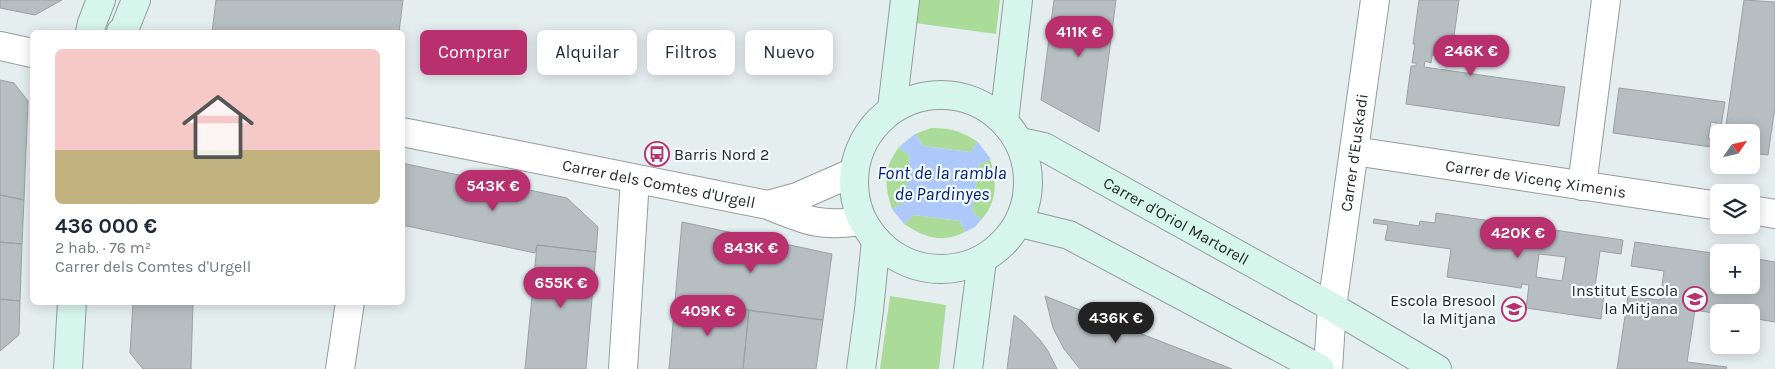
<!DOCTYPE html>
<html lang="es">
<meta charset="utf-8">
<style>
:root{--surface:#fff;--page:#f2f2f3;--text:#1f2937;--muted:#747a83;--accent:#b8306e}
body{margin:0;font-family:Karla,sans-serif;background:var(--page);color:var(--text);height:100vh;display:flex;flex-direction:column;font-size:19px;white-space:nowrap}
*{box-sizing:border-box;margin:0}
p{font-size:16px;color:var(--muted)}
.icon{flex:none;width:28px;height:28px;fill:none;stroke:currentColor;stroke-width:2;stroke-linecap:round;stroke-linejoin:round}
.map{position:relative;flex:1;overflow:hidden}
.side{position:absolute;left:30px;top:30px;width:375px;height:275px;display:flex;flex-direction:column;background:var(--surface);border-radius:8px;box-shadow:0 2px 12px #0003}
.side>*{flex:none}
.guide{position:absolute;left:420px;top:30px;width:475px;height:45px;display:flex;gap:10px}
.needle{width:32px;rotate:56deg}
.buttons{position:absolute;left:1710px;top:124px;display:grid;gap:10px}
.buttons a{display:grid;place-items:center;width:50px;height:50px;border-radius:8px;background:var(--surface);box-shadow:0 2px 12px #0003;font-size:25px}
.price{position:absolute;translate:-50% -42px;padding:0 11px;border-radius:18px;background:var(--accent);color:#fff;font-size:16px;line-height:32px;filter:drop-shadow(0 1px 2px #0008)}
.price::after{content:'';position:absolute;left:50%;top:30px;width:15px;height:11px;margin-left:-8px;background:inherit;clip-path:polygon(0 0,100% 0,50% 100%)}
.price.current{background:#222;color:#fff}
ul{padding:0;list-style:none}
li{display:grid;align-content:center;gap:10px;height:265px;padding:0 25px}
li span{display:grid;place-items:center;height:155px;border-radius:8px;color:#555}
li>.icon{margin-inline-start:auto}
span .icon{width:90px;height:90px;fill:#fffc;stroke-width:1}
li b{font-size:21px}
.tag{padding:0 18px;border-radius:8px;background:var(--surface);box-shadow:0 2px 12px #0003;font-size:18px;line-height:45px}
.tag.current{background:var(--accent);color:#fff}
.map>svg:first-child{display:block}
</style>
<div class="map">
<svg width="1775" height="369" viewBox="0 0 1775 369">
<rect width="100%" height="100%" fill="#e5eeef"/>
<path fill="#aadb99" d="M918 0H1000L996 34 915 23Z
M931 128C952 128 961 131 978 142L970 152 923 146 915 134Z
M899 147 910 156 905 203 892 209C884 184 883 169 899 147Z
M990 159C997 181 998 202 981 220L972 211 979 165Z
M914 215 960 221 965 232C942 244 924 237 904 224Z
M890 296 946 305 939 369H880Z"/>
<path fill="#adc8fb" d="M915 134 923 146 970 152 978 142 990 158V159L979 165 972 211 981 220 975 227 965 232 960 221 914 215 904 224 892 209 905 202 910 156 899 147Z"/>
<path fill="#b7bec2" stroke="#9aa1a4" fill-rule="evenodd" d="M0 0H62L35 15 0 8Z
M216 0H403L399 32H212Z
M1054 0H1116L1099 132 1041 100Z
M1419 0H1459L1451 58 1432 55 1431 63 1425 61 1424 67 1565 87 1559 126 1406 104 1411 66H1416V63H1412L1415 44H1413Z
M1744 0 1775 2V107L1768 155 1751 153V132H1725Z
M0 80 14 83 28 101 24 200 0 195Z
M1619 88 1725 102 1720 132H1719L1718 148 1613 133ZM1711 122 1717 123 1715 139 1708 138Z
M402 163 567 198 598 227 596 252 537 245 535 253 402 225Z
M0 195 24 200 22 244 0 242Z
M1436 213 1623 240 1621 254 1600 251 1594 294 1604 295 1601 319 1526 308 1529 285 1522 284 1521 288 1447 277 1451 249 1385 240 1388 225 1373 223 1374 219 1419 226 1420 221 1435 223ZM1539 254 1566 257 1562 281 1536 277Z
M682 222 832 254 823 320 675 301Z
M0 242 22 244 20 301 0 299Z
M1635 242 1719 254V285H1751V258L1775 262V322L1751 318V312L1719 314 1695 310 1687 362 1727 367 1726 369H1617L1628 296 1660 300 1664 271 1631 266Z
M537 245 596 252 586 369H525Z
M1045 296 1085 312 1232 369H1080L1064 349 1053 328Z
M0 299 20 301 19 335 0 351Z
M675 301 749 310 743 369H669Z
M133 302H193L191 369H143L130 353Z
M749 310 823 320 816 369H743Z
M1014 315 1023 322 1040 340 1048 351 1057 369H1007Z"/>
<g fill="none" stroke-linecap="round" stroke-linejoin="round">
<defs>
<g id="street">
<path d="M0 46 32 53"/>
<path id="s1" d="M402 132 768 205C807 221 820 227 862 221"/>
<path id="s2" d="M1354 151 1719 206"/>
<path d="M1582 186 1606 0"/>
<path d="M768 205 797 197 854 172"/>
<path d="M1751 210 1775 214"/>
<path d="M340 369 350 302"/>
<path d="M623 369 635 179"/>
<path id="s3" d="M1328 369 1332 307 1375 0"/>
</g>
<g id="secondary">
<path d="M90 32 92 23 101 0"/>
<path d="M121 32 124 30 136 0"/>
<circle cx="941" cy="182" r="87"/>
<path d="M892 109 905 0"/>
<path d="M1004 121 1018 0"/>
<path id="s4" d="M1020 142 1044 147 1332 307 1437 369"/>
<path d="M1020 223 1069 235 1320 369"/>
<path d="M68 369 72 302"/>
<path d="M861 369 869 310 876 240"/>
<path d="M968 369 982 260"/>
</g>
</defs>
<use href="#street" stroke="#949c9c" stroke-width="30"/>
<use href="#secondary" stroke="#949c9c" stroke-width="30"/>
<use href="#street" stroke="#fff" stroke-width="28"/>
<use href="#secondary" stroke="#d6f5eb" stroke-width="28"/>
</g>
<defs>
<symbol id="bus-ring" viewBox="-11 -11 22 22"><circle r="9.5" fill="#f2fbfc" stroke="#b8306e" stroke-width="1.5"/><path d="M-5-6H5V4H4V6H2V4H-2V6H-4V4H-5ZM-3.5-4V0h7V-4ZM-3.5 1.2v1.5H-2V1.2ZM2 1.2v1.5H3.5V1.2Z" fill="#b8306e"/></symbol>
<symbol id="school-ring" viewBox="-11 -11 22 22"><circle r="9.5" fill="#f2fbfc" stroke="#b8306e" stroke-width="1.5"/><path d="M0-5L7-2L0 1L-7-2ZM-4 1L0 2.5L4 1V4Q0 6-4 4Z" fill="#b8306e"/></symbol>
</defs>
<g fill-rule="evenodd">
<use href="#bus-ring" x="643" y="140" width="28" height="28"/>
<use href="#school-ring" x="1681" y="285" width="28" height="28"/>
<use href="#school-ring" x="1500" y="295" width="28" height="28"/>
</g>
<g text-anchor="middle" stroke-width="4.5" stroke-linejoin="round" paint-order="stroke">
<g font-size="16" fill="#262a2a" stroke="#f2fbfc" text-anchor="end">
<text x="674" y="160" text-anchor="start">Barris Nord 2</text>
<text x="1678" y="296">Institut Escola<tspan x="1678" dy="18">la Mitjana</tspan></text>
<text x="1496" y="306">Escola Bresool<tspan x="1496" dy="18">la Mitjana</tspan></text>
</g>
<g font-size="16" fill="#262a2a" stroke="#f2fbfc">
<text dy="6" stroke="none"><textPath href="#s3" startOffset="218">Carrer d'Euskadi</textPath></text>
<text dy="6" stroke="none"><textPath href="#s2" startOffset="184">Carrer de Vicenç Ximenis</textPath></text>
<text dy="6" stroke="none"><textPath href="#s1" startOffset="262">Carrer dels Comtes d'Urgell</textPath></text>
<text dy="6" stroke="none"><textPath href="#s4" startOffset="176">Carrer d'Oriol Martorell</textPath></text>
</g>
<g font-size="18" font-style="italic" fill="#001776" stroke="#f2fbfc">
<text x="942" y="179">Font de la rambla<tspan x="942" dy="21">de Pardinyes</tspan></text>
</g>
</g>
</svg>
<div class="buttons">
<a><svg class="needle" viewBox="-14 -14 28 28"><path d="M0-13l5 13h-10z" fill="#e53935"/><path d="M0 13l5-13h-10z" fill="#747a83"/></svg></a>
<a><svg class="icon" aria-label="layers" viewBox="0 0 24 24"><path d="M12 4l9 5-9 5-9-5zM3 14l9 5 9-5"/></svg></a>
<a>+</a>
<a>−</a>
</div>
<b class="price" style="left:1079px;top:58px">411K €</b>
<b class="price" style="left:1471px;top:77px">246K €</b>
<b class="price" style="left:493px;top:212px">543K €</b>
<b class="price" style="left:1518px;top:259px">420K €</b>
<b class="price" style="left:751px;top:274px">843K €</b>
<b class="price" style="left:561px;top:309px">655K €</b>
<b class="price" style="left:708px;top:337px">409K €</b>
<b class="price current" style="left:1116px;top:344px">436K €</b>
<div class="guide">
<a class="tag current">Comprar</a>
<a class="tag">Alquilar</a>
<a class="tag">Filtros</a>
<a class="tag">Nuevo</a>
</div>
<section class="side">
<ul>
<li><span style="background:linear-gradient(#f6c9c9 65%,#c2b280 0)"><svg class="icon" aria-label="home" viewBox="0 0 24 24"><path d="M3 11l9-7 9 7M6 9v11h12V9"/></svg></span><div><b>436 000 €</b><p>2 hab. · 76 m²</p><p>Carrer dels Comtes d'Urgell</p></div></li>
</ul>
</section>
</div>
